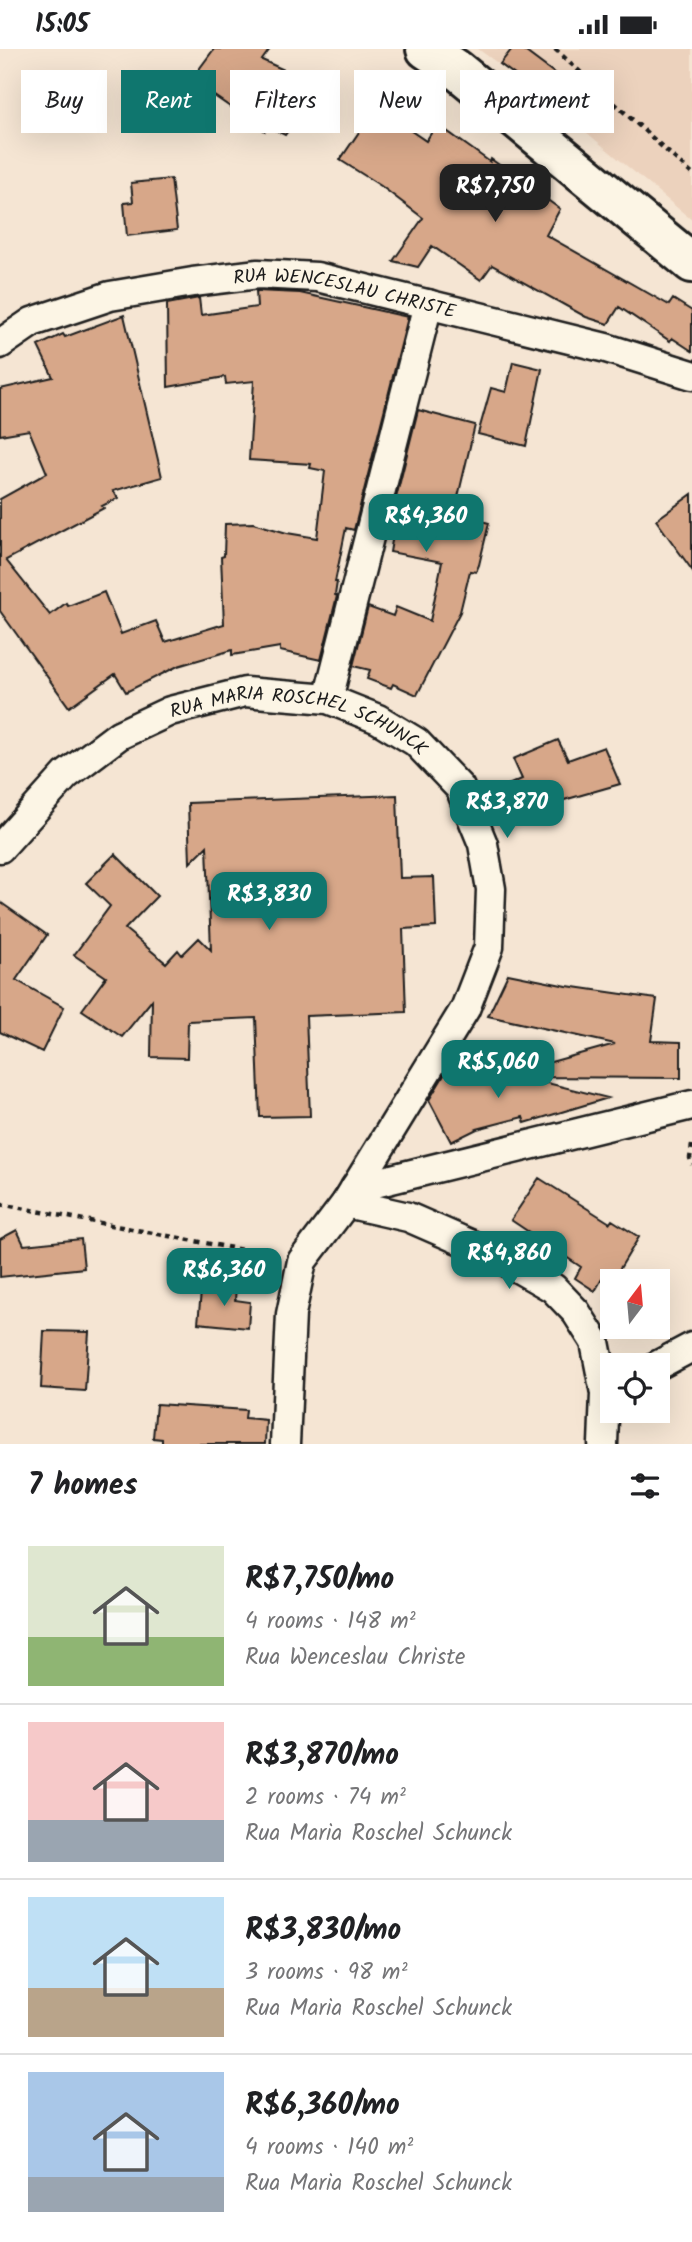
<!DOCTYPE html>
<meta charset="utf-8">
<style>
:root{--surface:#fff;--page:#f2f2f2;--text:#202124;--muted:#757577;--line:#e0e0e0;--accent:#0f766e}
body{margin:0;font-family:Kalam,sans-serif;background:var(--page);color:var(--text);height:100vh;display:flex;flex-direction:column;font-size:26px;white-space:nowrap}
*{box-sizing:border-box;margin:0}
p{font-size:23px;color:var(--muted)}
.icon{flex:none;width:38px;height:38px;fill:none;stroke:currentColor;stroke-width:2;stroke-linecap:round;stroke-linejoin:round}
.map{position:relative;height:1395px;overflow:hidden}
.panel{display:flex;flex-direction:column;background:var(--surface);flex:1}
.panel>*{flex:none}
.hud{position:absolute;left:21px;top:21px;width:651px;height:63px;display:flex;gap:14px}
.needle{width:46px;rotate:16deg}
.fabs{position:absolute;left:600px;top:1220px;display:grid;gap:14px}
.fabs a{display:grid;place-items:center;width:70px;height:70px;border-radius:0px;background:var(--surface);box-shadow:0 7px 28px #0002;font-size:35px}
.price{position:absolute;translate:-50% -60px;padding:0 16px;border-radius:14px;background:var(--accent);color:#fff;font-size:23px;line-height:46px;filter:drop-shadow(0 2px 4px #0008)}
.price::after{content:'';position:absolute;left:50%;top:42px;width:21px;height:16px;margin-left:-10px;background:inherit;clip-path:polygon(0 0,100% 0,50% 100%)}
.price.selected{background:#222;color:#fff}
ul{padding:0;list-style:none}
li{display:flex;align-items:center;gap:21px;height:175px;padding:0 28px}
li+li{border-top:2px solid var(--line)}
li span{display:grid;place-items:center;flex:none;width:196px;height:140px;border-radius:0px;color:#555}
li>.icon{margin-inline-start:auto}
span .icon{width:84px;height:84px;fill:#fffc;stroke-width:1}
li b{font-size:30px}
h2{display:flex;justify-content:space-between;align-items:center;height:84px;padding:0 28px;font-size:30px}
.pill{padding:0 24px;border-radius:0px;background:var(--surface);box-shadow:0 7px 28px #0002;font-size:24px;line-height:63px}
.pill.selected{background:var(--accent);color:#fff}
.status{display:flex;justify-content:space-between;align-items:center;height:49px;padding:0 35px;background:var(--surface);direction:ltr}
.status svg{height:19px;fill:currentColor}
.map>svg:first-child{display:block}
</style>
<div class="status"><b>15:05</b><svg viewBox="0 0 49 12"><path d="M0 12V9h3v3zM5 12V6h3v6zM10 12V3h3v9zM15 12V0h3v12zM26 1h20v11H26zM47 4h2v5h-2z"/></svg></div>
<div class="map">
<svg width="692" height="1395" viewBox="0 0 692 1395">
<rect width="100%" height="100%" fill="#f5e5d3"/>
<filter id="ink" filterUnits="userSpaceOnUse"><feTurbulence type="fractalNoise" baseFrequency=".0143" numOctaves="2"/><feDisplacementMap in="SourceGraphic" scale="14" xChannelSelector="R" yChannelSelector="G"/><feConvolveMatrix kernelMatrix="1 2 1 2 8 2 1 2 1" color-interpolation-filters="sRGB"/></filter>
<g filter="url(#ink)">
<path fill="#ecd2bd" d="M478 0H692V171L539 44Z"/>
<path fill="#d7a789" stroke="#1c1c1c" stroke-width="2" d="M214 0H270L262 11 313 34 297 70 285 86 267 77 265 82 191 31Z
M512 0H522L554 24 539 44 500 15Z
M376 58 426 92 437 75 490 113 491 110 560 160 546 186 669 256 673 250 692 262V302L672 289 670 292 619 258 608 275 586 268 492 216 481 231 432 197 418 218 393 212 423 169 381 137 340 111Z
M171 130 177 181 127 187 124 154 133 153 131 134Z
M256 242 300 244 408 268 354 481 346 479 335 533H337L335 546 337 547 321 611 280 602V598L232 606V601L178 617 126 643 115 625 69 658 0 562V450L47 424 29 381 0 386V340L53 328 38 297 63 285 65 288 124 266 162 428 113 442 118 449 102 457 104 459 6 511 50 566 66 554 68 557 104 543 121 585 156 572 165 593 224 575 221 508 224 507 225 475 253 474 287 484 317 489 325 422 310 419 311 415 249 411 254 332 226 335 225 328 168 338 167 255 199 249 201 266 257 258Z
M513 313 542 320 526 397 478 385 491 339 506 343Z
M418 361 475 376 454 465 489 474 479 516 476 523 470 522 460 563 417 646 393 635 391 639 367 630 370 621 353 617 368 558 393 567 396 558 430 572 442 513 390 503 393 486 387 485Z
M692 445V521L656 471Z
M558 691 568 711 604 698 620 735 515 765 501 739 522 730 513 710Z
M397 746 400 829 434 828 436 878 403 880 406 963 306 967 310 1067 260 1068 256 969 188 972 187 1009 151 1008 152 951 122 988 82 961 106 928 74 906 110 857 86 834 115 805 157 847 125 880 166 914 178 901 182 906 199 889 211 901 207 797 190 814 188 754Z
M0 853 47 886 16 931 64 958 42 1003 0 983Z
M508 925 567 937 657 950 651 992 681 993V1029L527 1028 526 1020 615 995 488 967Z
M452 1013 479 1022 477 1034 511 1025 608 1049 525 1074 523 1068 477 1080 451 1093 429 1051Z
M539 1129 610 1174 612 1171 639 1188 616 1226 607 1221 595 1242 575 1229 581 1218 511 1171Z
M17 1181 24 1196 81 1190 84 1219 0 1228V1190Z
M212 1236 236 1238 235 1251 250 1253 248 1279 198 1274 201 1243 211 1245Z
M44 1282 89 1283 85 1342 41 1339Z
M156 1355 246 1361 245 1369 266 1371 265 1395H162V1390L153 1389Z"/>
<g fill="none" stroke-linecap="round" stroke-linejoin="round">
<defs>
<g id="street">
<path id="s1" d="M0 295 32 273 110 247 193 233 258 225 317 228 606 299 692 326"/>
<path d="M328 650 428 255"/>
<path id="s2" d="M0 799 66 726 119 686 170 662 245 643 328 650 378 670 416 693 460 739 483 795 491 840 489 898 465 960 346 1154 302 1212 291 1265 285 1395"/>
<path d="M355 1139 692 1056"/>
<path d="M346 1154 408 1168 495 1206 553 1239 576 1263 595 1293 605 1344 603 1395"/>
<path d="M658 1316 692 1298"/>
</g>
<path id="secondary" d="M426 0 456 20 692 214"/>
</defs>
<use href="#street" stroke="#1c1c1c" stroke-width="33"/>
<use href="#secondary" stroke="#1c1c1c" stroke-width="44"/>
<path stroke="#1c1c1c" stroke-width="4.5" stroke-dasharray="5 5" stroke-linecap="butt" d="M555 0 692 125
M692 1096 690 1109 692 1116
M0 1155 274 1207"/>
<use href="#street" stroke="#fcf5e5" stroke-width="28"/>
<use href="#secondary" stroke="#fcf5e5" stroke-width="38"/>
</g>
</g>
<g text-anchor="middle" stroke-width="7" stroke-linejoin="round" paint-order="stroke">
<g font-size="19" fill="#1c1c1c" stroke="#fcf5e5">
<text dy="7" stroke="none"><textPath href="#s1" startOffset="359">RUA WENCESLAU CHRISTE</textPath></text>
<text dy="7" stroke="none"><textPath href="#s2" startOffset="357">RUA MARIA ROSCHEL SCHUNCK</textPath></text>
</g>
</g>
</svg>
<div class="fabs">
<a><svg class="needle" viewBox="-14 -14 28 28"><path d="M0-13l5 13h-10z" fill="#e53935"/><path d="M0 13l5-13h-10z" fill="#757577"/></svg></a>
<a><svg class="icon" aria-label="locate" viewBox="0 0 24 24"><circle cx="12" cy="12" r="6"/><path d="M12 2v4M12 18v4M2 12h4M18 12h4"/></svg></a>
</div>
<b class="price selected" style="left:495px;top:175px">R$7,750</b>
<b class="price" style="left:426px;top:505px">R$4,360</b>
<b class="price" style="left:507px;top:791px">R$3,870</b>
<b class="price" style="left:269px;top:883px">R$3,830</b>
<b class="price" style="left:498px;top:1051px">R$5,060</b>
<b class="price" style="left:509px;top:1242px">R$4,860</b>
<b class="price" style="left:224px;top:1259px">R$6,360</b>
<div class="hud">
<a class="pill">Buy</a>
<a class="pill selected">Rent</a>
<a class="pill">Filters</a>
<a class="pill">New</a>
<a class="pill">Apartment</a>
</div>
</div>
<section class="panel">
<h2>7 homes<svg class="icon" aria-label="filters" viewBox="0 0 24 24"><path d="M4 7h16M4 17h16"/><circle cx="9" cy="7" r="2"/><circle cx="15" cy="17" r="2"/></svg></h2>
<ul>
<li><span style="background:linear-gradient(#dfe7d0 65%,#8fb573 0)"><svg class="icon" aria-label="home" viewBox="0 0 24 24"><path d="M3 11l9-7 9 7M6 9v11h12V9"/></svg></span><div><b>R$7,750/mo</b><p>4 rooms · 148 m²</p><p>Rua Wenceslau Christe</p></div></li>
<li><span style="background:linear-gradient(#f6c9c9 70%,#9aa5b1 0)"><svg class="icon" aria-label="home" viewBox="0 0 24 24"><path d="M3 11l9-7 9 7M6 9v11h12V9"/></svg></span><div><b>R$3,870/mo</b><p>2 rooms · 74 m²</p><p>Rua Maria Roschel Schunck</p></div></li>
<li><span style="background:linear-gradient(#bfe0f5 65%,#b9a48a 0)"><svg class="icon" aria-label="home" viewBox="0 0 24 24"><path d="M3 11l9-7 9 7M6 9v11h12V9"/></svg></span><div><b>R$3,830/mo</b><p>3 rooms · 98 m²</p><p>Rua Maria Roschel Schunck</p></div></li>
<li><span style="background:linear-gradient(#a9c7e8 75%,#9aa5b1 0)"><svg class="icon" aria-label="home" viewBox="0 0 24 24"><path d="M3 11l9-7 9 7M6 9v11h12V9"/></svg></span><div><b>R$6,360/mo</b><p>4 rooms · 140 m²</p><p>Rua Maria Roschel Schunck</p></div></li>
</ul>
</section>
